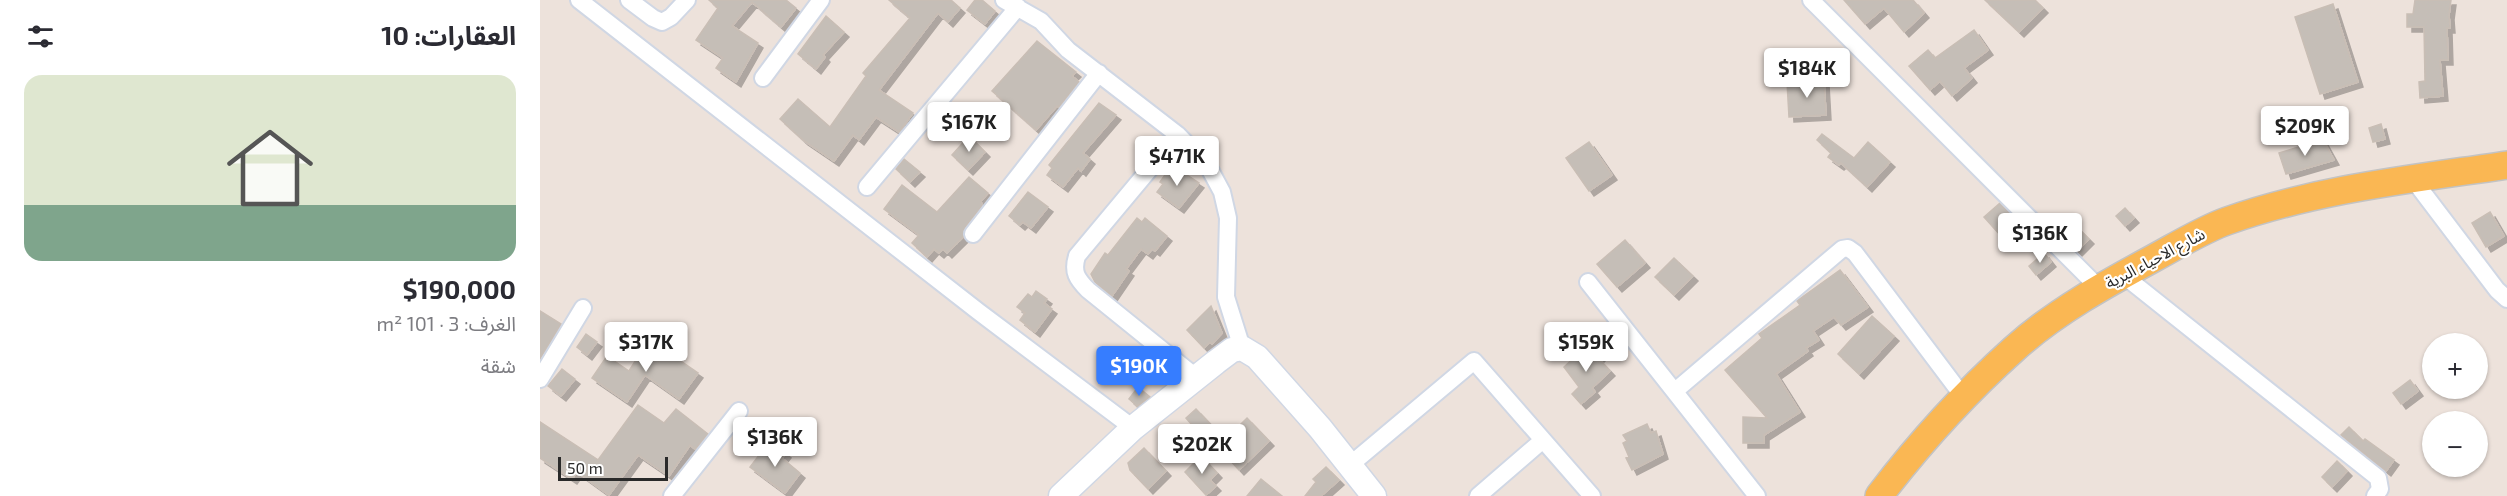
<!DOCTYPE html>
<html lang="ar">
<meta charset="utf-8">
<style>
:root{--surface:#fff;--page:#f2f2f3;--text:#2b2b33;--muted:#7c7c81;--line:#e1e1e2;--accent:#367dff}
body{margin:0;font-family:"Exo 2","Noto Sans Arabic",sans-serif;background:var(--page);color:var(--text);direction:rtl;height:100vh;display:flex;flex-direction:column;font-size:22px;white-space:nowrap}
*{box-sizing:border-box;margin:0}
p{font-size:20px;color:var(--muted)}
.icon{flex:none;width:33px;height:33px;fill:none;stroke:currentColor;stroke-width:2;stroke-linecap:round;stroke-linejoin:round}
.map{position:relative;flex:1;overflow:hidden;direction:ltr}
.sheet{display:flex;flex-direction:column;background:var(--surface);width:540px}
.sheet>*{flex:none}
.controls{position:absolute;left:1882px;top:333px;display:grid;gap:12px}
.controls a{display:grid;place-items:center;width:66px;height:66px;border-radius:50%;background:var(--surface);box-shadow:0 2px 4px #0004;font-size:30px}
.scale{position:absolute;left:18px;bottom:15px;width:110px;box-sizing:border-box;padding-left:6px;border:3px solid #2a2a2a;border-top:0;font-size:16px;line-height:21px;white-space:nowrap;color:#2a2a2a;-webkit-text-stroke:4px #fff;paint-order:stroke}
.price{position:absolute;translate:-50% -51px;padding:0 14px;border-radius:6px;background:#fff;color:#222;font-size:20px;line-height:39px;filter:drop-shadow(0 2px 3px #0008)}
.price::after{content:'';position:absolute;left:50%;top:36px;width:18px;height:14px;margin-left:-9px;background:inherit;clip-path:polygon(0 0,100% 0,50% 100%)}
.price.active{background:var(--accent);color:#fff}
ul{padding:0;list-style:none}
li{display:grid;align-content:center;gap:12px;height:318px;padding:0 24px}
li+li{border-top:2px solid var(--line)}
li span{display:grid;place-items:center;height:186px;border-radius:18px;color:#555}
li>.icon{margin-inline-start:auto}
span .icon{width:108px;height:108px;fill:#fffc;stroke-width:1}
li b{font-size:26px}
h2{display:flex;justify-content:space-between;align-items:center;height:72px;padding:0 24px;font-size:26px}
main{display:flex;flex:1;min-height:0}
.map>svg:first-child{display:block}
</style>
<main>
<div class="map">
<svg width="1967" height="496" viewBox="0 0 1967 496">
<defs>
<filter id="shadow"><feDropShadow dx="5" dy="5" stdDeviation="0" flood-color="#0004"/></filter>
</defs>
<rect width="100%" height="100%" fill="#ede2db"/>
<path fill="#c5beb7" stroke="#c9beb5" stroke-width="1.5" filter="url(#shadow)" d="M169 0H246L256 8 241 27 212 2 192 26 218 43 196 82 176 68 183 58 156 40 178 8Z
M349 0H411L420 8 408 22 398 13 339 90 373 113 359 132 336 117 319 140 313 135 294 161 263 140 240 119 258 99 290 127 326 76 323 73 370 18Z
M435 0H442L455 11 445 24 427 10Z
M1304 0H1373L1384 13 1364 32 1344 8 1325 24Z
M1445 0H1495L1503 8 1479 32Z
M1875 0H1911L1909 15 1910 28H1907L1908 60H1900L1903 96 1880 98 1879 82 1885 81 1884 27H1867V14H1873Z
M1793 4 1818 82 1780 94 1755 17Z
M286 16 304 32 283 55 285 57 276 69 258 54Z
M1434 30 1448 50 1424 68 1432 78 1412 96 1400 81 1390 90 1369 66 1388 50 1395 58Z
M497 41 536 72 532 76 539 82 519 107 517 106 496 130 452 91Z
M1284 80 1286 115 1249 117 1247 82Z
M559 103 576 115 543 153 550 159 541 171 538 168 523 187 507 175 512 168 509 165Z
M1841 124 1845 139 1833 142 1829 128Z
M1282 134 1314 158 1328 142 1350 162 1327 187 1301 163 1299 165 1288 157 1291 153 1277 140Z
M429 136 445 152 428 170 412 155Z
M1783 140 1794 160 1746 174 1739 153 1762 146 1764 151Z
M1049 142 1072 175 1049 191 1026 158Z
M364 159 380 172 370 182 356 169Z
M636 168 659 183 639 208 617 192 623 184 620 182 627 172 630 175Z
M429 177 448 193 441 201 442 206 426 226 423 237 407 253 403 249 399 253 394 249 387 257 372 243 379 235 344 209 362 185 397 212Z
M488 192 508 207 491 228 483 222 480 225 469 216Z
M1460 203 1478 222 1461 236 1444 217Z
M1585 208 1594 218 1585 226 1576 216Z
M1950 212 1964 236 1946 247 1932 223Z
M597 218 602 222 605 218 627 236 615 251 612 249 608 254 601 249 586 269 589 271 572 296 555 282 551 274 565 253 568 255Z
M1536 226 1549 239 1537 251 1524 238Z
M1085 240 1105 263 1077 287 1057 264Z
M1504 253 1511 262 1496 275 1489 266Z
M1134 258 1153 276 1134 295 1115 277Z
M1300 270 1328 307 1301 325 1294 317 1273 331 1279 340 1266 348 1268 351 1236 374 1260 412 1224 435V443H1203V417L1227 418 1185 370 1222 338 1219 334 1260 305 1257 301Z
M496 291 507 299 504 303 512 309 495 332 480 320 485 313 477 307 488 294 492 297Z
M671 306 682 333 672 344 670 342 664 348 647 330Z
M0 311 21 324 0 359Z
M1332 316 1354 336 1319 374 1298 354Z
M46 334 57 342 47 355 37 347Z
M109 339 158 373 139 399 105 375 87 402 52 378 67 356 89 371Z
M1052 346 1061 355 1058 358 1070 371 1052 388 1055 392 1041 404 1032 394 1039 387 1024 367 1042 350 1045 353Z
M22 369 35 379 21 396 8 386Z
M1870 380 1878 391 1861 404 1853 393Z
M598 387 610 397 597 406 589 399Z
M98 405 124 423 136 409 168 434 155 449 150 445 129 476 98 455 69 495 37 472 32 479 0 458V422L58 460Z
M656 409 676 430 665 440 646 418Z
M707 418 729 441 699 470 685 455 695 442 689 436Z
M1107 424 1111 433 1116 431 1123 454 1092 470 1086 458 1089 457 1083 443 1087 441 1083 435Z
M1809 427 1823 441 1825 439 1854 460 1846 471 1801 435Z
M230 441 246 453 242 458 260 473 245 493 210 467Z
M604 448 626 471 608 489 590 470 588 463Z
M661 456 677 473 670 480 676 486 666 495 645 472Z
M1797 461 1807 471 1792 487 1782 477Z
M786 467 799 480 781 496H765L776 482 773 479Z
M721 479 742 496H707Z"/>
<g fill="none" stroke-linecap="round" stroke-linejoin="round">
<defs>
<path id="street" d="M39 0 439 312 593 428
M89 0 113 18 122 22 131 17 147 0
M464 0 501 21 528 50 638 135 668 166 682 192 688 218 686 297 702 348
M1271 0 1559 288
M223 78 281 0
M638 135 537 256C532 272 537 279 548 290L657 378
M1872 178 1957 290 1967 299
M327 187 478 7
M433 234 559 73
M1583 275 1838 478 1840 489 1835 496
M1048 282 1217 496
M0 379 43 308
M1135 391 1302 249 1308 248 1315 253 1425 399
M810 465 934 361 1052 496
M132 496 199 411
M938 496 1003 440"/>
<path id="secondary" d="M521 496 593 428 676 362 692 350 702 348 717 357 780 428 834 496"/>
<path id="primary" d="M1339 496C1378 445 1426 392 1474 349 1515 312 1566 284 1614 258 1638 245 1662 230 1687 221 1777 189 1873 179 1967 165"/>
</defs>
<use href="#street" stroke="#d0d7e4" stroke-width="20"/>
<use href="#secondary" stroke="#d0d7e4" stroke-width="27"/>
<use href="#primary" stroke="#c3c3c3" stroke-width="30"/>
<use href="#street" stroke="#fff" stroke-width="16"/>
<use href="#secondary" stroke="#fff" stroke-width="24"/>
<use href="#primary" stroke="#fab753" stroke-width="27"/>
</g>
<g text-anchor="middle" stroke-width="4.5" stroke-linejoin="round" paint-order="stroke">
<g font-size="16" fill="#2a2a2a" stroke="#fff">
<text transform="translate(1615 258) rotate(-28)" y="6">شارع الاحياء البرية</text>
</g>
</g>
</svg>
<div class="controls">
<a>+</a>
<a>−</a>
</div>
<div class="scale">50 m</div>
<b class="price" style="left:1267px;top:99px">$184K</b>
<b class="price" style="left:429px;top:153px">$167K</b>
<b class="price" style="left:1765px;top:157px">$209K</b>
<b class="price" style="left:637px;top:187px">$471K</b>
<b class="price" style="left:1500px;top:264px">$136K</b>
<b class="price" style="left:106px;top:373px">$317K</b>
<b class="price" style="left:1046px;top:373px">$159K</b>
<b class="price active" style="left:599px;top:397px">$190K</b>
<b class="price" style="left:235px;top:468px">$136K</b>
<b class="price" style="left:662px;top:475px">$202K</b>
</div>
<section class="sheet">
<h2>العقارات: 10<svg class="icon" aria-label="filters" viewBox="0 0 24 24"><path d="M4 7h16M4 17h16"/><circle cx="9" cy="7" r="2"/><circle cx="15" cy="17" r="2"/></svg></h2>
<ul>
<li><span style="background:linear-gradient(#dfe7d0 70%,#7fa58c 0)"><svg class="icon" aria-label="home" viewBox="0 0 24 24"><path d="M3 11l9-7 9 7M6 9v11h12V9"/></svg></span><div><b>$190,000</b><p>الغرف: 3 · 101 m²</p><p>شقة</p></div></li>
</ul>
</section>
</main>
